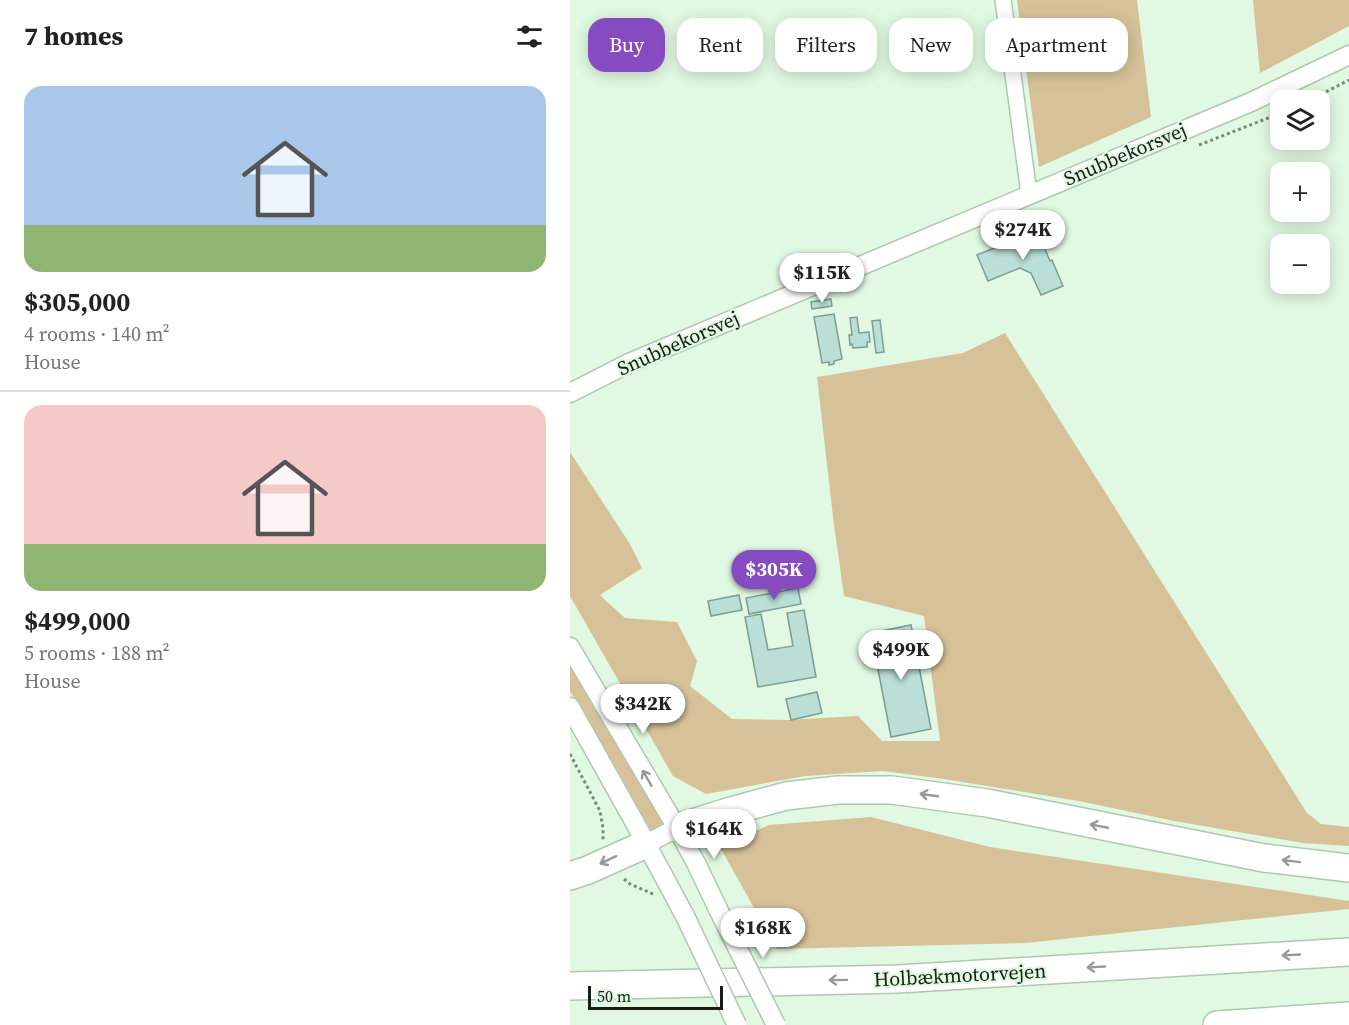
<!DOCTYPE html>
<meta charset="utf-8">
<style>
:root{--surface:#fff;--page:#f6f6f6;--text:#222;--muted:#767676;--line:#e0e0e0;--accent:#864ac1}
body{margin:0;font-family:"Source Serif 4",serif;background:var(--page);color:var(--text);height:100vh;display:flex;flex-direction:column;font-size:22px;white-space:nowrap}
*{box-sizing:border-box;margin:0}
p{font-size:20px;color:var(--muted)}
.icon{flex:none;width:33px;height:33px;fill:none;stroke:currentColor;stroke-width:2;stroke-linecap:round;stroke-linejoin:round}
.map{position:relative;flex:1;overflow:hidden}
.side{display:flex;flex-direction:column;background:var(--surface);width:570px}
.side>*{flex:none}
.guide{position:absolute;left:18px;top:18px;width:570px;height:54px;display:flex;gap:12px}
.fabs{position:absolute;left:700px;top:90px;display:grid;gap:12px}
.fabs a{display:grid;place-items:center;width:60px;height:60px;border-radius:12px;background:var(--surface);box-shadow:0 3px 15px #0003;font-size:30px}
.scale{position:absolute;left:18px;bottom:15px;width:135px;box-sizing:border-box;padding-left:6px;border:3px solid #151d15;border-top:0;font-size:16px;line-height:21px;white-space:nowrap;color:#151d15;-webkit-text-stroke:4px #e1f9e2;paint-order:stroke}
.price{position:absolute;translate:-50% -51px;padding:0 14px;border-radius:21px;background:#fff;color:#222;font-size:20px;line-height:39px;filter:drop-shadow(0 2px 3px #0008)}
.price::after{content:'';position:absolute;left:50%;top:36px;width:18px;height:14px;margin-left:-9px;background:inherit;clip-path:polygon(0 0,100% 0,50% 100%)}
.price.on{background:var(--accent);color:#fff}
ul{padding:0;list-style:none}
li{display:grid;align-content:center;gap:12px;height:318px;padding:0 24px}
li+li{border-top:2px solid var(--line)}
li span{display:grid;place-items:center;height:186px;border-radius:18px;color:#555}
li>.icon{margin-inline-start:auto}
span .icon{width:108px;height:108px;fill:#fffc;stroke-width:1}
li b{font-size:26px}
h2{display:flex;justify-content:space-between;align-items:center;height:72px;padding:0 24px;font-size:26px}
.chip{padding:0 21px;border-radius:18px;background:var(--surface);box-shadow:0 3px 15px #0003;font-size:21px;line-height:54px}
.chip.on{background:var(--accent);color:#fff}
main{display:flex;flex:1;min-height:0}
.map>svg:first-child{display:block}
</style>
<main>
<section class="side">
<h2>7 homes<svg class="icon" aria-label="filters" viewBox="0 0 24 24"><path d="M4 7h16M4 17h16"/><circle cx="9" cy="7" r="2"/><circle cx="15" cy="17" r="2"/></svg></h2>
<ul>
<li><span style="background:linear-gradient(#a9c7e8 75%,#8fb573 0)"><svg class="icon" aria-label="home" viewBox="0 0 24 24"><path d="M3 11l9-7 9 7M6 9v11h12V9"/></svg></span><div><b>$305,000</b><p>4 rooms · 140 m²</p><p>House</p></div></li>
<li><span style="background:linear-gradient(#f6c9c9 75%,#8fb573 0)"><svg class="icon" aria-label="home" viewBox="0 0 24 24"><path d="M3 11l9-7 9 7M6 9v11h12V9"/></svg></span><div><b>$499,000</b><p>5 rooms · 188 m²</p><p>House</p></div></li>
</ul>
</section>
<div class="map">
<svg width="779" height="1025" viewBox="0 0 779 1025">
<rect width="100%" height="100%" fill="#e1f9e2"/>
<path fill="#d6c199" d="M447 0H567L581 117 469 167Z
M683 0H779V26L690 73Z
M435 333 737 813 751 824 779 827V846L733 843 604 821 509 801 374 779 313 771 235 776 136 794 103 776 0 596V452L60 544 72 568 30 595 35 600 55 618 107 622 127 661 120 686 162 719 218 720 288 716 312 741H370L354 616 274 596 264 525 247 377 393 353Z
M0 667 47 743 93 823 83 834 45 766 0 691Z
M301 817 420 847 779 901V909L455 943 207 949 150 847 199 825Z"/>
<path fill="#bbdfd6" stroke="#7b9d95" stroke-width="1.5" d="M465 226 480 261 482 260 493 286 471 295 461 273 450 268 418 281 407 255 452 237 450 232Z
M261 299 262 306 242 309 241 302Z
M264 314 272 359 264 361V364L259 365V362L252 363 244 317Z
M287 317 289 333 299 332 300 342H297V347L283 348 282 344 280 345 279 335H282L280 318Z
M310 320 314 352 306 353 302 321Z
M228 588 231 604 179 614 176 598Z
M169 595 172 610 141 616 138 601Z
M234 610 246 677 188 687 175 617 191 614 198 650 223 646 217 613Z
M341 625 361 729 321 737 301 633Z
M247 692 252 713 221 720 216 699Z"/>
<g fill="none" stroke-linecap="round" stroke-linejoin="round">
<defs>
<path id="minor" d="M433 0 459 194"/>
<path id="tertiary" d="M0 393 59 363 681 102 779 55
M0 647 107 828 126 863 148 909
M0 707 65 823 115 916
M76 844 107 828"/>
<path id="motorway" d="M107 828 161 811 216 796 268 790H322L417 803 694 858 779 868
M0 876 18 870 76 844
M0 986 328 979 779 952
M647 1025 779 1016"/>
</defs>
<use href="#minor" stroke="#afc7b1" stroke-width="18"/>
<use href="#tertiary" stroke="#afc7b1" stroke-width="21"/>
<use href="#motorway" stroke="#afc7b1" stroke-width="30"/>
<path stroke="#79897a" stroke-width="3" stroke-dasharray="3 3" stroke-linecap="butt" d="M740 100 779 80
M629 145 711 113
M0 754 30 811 33 828V840
M54 879 60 884 83 894"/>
<use href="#minor" stroke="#fff" stroke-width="15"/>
<use href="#tertiary" stroke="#fff" stroke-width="18"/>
<use href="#motorway" stroke="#fff" stroke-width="27"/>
<defs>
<path id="tertiary-bridge" d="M148 909 206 1025
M115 916 167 1025"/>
</defs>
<use href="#tertiary-bridge" stroke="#afc7b1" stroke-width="21" stroke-linecap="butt"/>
<use href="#tertiary-bridge" stroke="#fff" stroke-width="18"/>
</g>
<defs><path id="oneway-shaft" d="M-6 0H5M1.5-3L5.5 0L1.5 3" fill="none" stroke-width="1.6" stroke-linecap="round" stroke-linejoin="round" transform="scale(1.5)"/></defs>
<g stroke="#969996">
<use href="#oneway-shaft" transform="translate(77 778) rotate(-120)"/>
<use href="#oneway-shaft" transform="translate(359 795) rotate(-172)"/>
<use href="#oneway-shaft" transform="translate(529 826) rotate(-169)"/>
<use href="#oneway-shaft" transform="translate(38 860) rotate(155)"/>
<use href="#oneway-shaft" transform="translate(721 861) rotate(-173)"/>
<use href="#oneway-shaft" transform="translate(721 955) rotate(177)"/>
<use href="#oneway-shaft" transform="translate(526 967) rotate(177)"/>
<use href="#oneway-shaft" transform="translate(268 980) rotate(179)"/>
</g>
<g text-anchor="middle" stroke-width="4.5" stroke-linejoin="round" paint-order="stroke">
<g font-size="20" fill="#151d15" stroke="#e1f9e2">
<text transform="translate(555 154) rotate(-23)" y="7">Snubbekorsvej</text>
<text transform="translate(108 343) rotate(-24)" y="7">Snubbekorsvej</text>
<text transform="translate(390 975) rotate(-3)" y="7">Holbækmotorvejen</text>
</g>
</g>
</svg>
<div class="fabs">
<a><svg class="icon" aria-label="layers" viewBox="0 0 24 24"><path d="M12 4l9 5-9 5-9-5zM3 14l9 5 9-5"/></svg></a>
<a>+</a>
<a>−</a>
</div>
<div class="scale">50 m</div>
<b class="price" style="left:453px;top:261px">$274K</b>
<b class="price" style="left:252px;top:304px">$115K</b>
<b class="price on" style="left:204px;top:601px">$305K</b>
<b class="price" style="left:331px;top:681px">$499K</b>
<b class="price" style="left:73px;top:735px">$342K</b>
<b class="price" style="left:144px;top:860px">$164K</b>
<b class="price" style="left:193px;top:959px">$168K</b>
<div class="guide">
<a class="chip on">Buy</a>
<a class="chip">Rent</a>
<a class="chip">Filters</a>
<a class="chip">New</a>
<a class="chip">Apartment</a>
</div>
</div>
</main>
